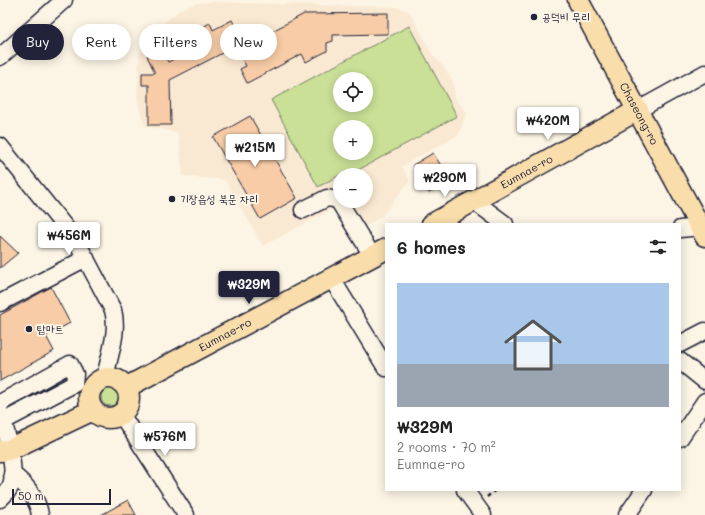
<!DOCTYPE html>
<meta charset="utf-8">
<style>
:root{--surface:#fff;--page:#f6f6f6;--text:#222;--muted:#767676;--line:#e0e0e0;--accent:#22223b}
body{margin:0;font-family:Mali,"Poor Story",sans-serif;background:var(--page);color:var(--text);height:100vh;display:flex;flex-direction:column;font-size:15px;white-space:nowrap}
*{box-sizing:border-box;margin:0}
p{font-size:13px;color:var(--muted)}
.icon{flex:none;width:22px;height:22px;fill:none;stroke:currentColor;stroke-width:2;stroke-linecap:round;stroke-linejoin:round}
.map{position:relative;flex:1;overflow:hidden}
.details{position:absolute;left:385px;top:223px;width:296px;height:268px;display:flex;flex-direction:column;background:var(--surface);border-radius:0px;box-shadow:0 2px 10px #0003}
.details>*{flex:none}
.top-card{position:absolute;left:12px;top:24px;width:313px;height:36px;display:flex;gap:8px}
.fabs{position:absolute;left:333px;top:72px;display:grid;gap:8px}
.fabs a{display:grid;place-items:center;width:40px;height:40px;border-radius:50%;background:var(--surface);box-shadow:0 2px 10px #0003;font-size:20px}
.scale{position:absolute;left:12px;bottom:10px;width:99px;box-sizing:border-box;padding-left:4px;border:2px solid #22223b;border-top:0;font-size:11px;line-height:14px;white-space:nowrap;color:#22223b;-webkit-text-stroke:3px #fcf5e5;paint-order:stroke}
.price{position:absolute;translate:-50% -34px;padding:0 9px;border-radius:4px;background:#fff;color:#222;font-size:13px;line-height:26px;filter:drop-shadow(0 1px 2px #0008)}
.price::after{content:'';position:absolute;left:50%;top:24px;width:12px;height:9px;margin-left:-6px;background:inherit;clip-path:polygon(0 0,100% 0,50% 100%)}
.price.active{background:var(--accent);color:#fff}
ul{padding:0;list-style:none}
li{display:grid;align-content:center;gap:8px;height:212px;padding:0 12px}
li+li{border-top:1px solid var(--line)}
li span{display:grid;place-items:center;height:124px;border-radius:0px;color:#555}
li>.icon{margin-inline-start:auto}
span .icon{width:72px;height:72px;fill:#fffc;stroke-width:1}
li b{font-size:17px}
h2{display:flex;justify-content:space-between;align-items:center;height:48px;padding:0 12px;font-size:17px}
.chip{padding:0 14px;border-radius:18px;background:var(--surface);box-shadow:0 2px 10px #0003;font-size:14px;line-height:36px}
.chip.active{background:var(--accent);color:#fff}
.map>svg:first-child{display:block}
</style>
<div class="map">
<svg width="705" height="515" viewBox="0 0 705 515">
<rect width="100%" height="100%" fill="#fcf5e5"/>
<filter id="ink" filterUnits="userSpaceOnUse"><feTurbulence type="fractalNoise" baseFrequency=".025" numOctaves="2"/><feDisplacementMap in="SourceGraphic" scale="8" xChannelSelector="R" yChannelSelector="G"/><feConvolveMatrix kernelMatrix="1 2 1 2 8 2 1 2 1" color-interpolation-filters="sRGB"/></filter>
<g filter="url(#ink)">
<path fill="#fae9d2" fill-rule="evenodd" d="M209 2 397 7 409 11 433 55 443 66 453 81 455 98 467 113 458 135 402 166 410 181 382 216 354 233 337 210H330L263 246 225 180 183 176 178 133 145 126 140 112 137 95 139 63 140 52 144 44 154 31 181 9 197 3ZM340 79H366V105H340ZM340 127H366V153H340ZM340 175H366V201H340Z"/>
<path fill="#c9e096" stroke="#768168" fill-rule="evenodd" d="M409 26 457 116 349 175 347 171 318 187 271 100ZM340 79H366V105H340ZM340 127H366V153H340Z
M101 397a9 9 0 1 1 18 0a9 9 0 1 1-18 0Z"/>
<path fill="#f7cca6" stroke="#22223b" d="M388 13V34L333 35V41L327 43V51L306 62 302 54 247 83 240 69 246 66 237 50 304 14Z
M232 20 244 42 170 80 171 125H149V85H142V73H155L147 56 161 49 168 62 188 52 181 39 210 23 213 30Z
M250 116 297 198 260 219 213 137Z
M433 153 450 180 429 193 413 165Z
M0 236 18 253 0 268Z
M51 287 70 323 46 336 54 351 0 381V315Z
M128 500 136 515H101Z"/>
<g fill="none" stroke-linecap="round" stroke-linejoin="round">
<defs>
<path id="minor" d="M0 57 64 0
M638 110 705 73
M0 146 77 242 113 310C119 332 109 356 105 378
M474 201 505 224
M303 210 327 198 338 200 373 257
M680 229 700 227
M332 279 386 368
M0 303 86 258
M680 344 705 331
M680 361 705 381
M0 403 70 364 75 374 74 384 4 421
M0 412C6 427 15 466 12 481 11 489 5 494 0 499
M121 414 186 515
M680 438 705 401
M12 474C25 483 38 499 40 515
M465 490 483 515
M627 515 644 490"/>
<g id="major">
<path id="s1" d="M578 0 705 236"/>
<path id="s2" d="M432 224 638 110"/>
<circle cx="109" cy="398" r="20"/>
<path id="s3" d="M127 387 386 249"/>
<path d="M0 451 9 450 93 410"/>
</g>
</defs>
<use href="#minor" stroke="#22223b" stroke-width="19"/>
<use href="#major" stroke="#22223b" stroke-width="23"/>
<path stroke="#22223b" stroke-width="2.5" stroke-dasharray="4 3" stroke-linecap="butt" d="M487 497 494 491 499 490"/>
<use href="#minor" stroke="#fcf5e5" stroke-width="16"/>
<use href="#major" stroke="#f9deab" stroke-width="20"/>
</g>
</g>
<g fill="#22223b" stroke="#fcf5e5" stroke-width="1.5">
<circle cx="534" cy="17" r="4"/>
<circle cx="172" cy="199" r="4"/>
<circle cx="29" cy="329" r="4"/>
</g>
<g text-anchor="middle" stroke-width="4" stroke-linejoin="round" paint-order="stroke">
<g font-size="11" fill="#22223b" stroke="#fcf5e5" text-anchor="start">
<text x="542" y="21">공덕비 무리</text>
<text x="180" y="203">기장읍성 북문 자리</text>
<text x="37" y="333">탑마트</text>
</g>
<g font-size="11" fill="#22223b" stroke="#fcf5e5">
<text dy="4" stroke="none"><textPath href="#s1" startOffset="129">Chaseong-ro</textPath></text>
<text dy="4" stroke="none"><textPath href="#s2" startOffset="108">Eumnae-ro</textPath></text>
<text dy="4" stroke="none"><textPath href="#s3" startOffset="111">Eumnae-ro</textPath></text>
</g>
</g>
</svg>
<div class="fabs">
<a><svg class="icon" aria-label="locate" viewBox="0 0 24 24"><circle cx="12" cy="12" r="6"/><path d="M12 2v4M12 18v4M2 12h4M18 12h4"/></svg></a>
<a>+</a>
<a>−</a>
</div>
<div class="scale">50 m</div>
<b class="price" style="left:548px;top:141px">₩420M</b>
<b class="price" style="left:255px;top:168px">₩215M</b>
<b class="price" style="left:445px;top:198px">₩290M</b>
<b class="price" style="left:69px;top:256px">₩456M</b>
<b class="price active" style="left:249px;top:305px">₩329M</b>
<b class="price" style="left:165px;top:457px">₩576M</b>
<div class="top-card">
<a class="chip active">Buy</a>
<a class="chip">Rent</a>
<a class="chip">Filters</a>
<a class="chip">New</a>
</div>
<section class="details">
<h2>6 homes<svg class="icon" aria-label="filters" viewBox="0 0 24 24"><path d="M4 7h16M4 17h16"/><circle cx="9" cy="7" r="2"/><circle cx="15" cy="17" r="2"/></svg></h2>
<ul>
<li><span style="background:linear-gradient(#a9c7e8 65%,#9aa5b1 0)"><svg class="icon" aria-label="home" viewBox="0 0 24 24"><path d="M3 11l9-7 9 7M6 9v11h12V9"/></svg></span><div><b>₩329M</b><p>2 rooms · 70 m²</p><p>Eumnae-ro</p></div></li>
</ul>
</section>
</div>
